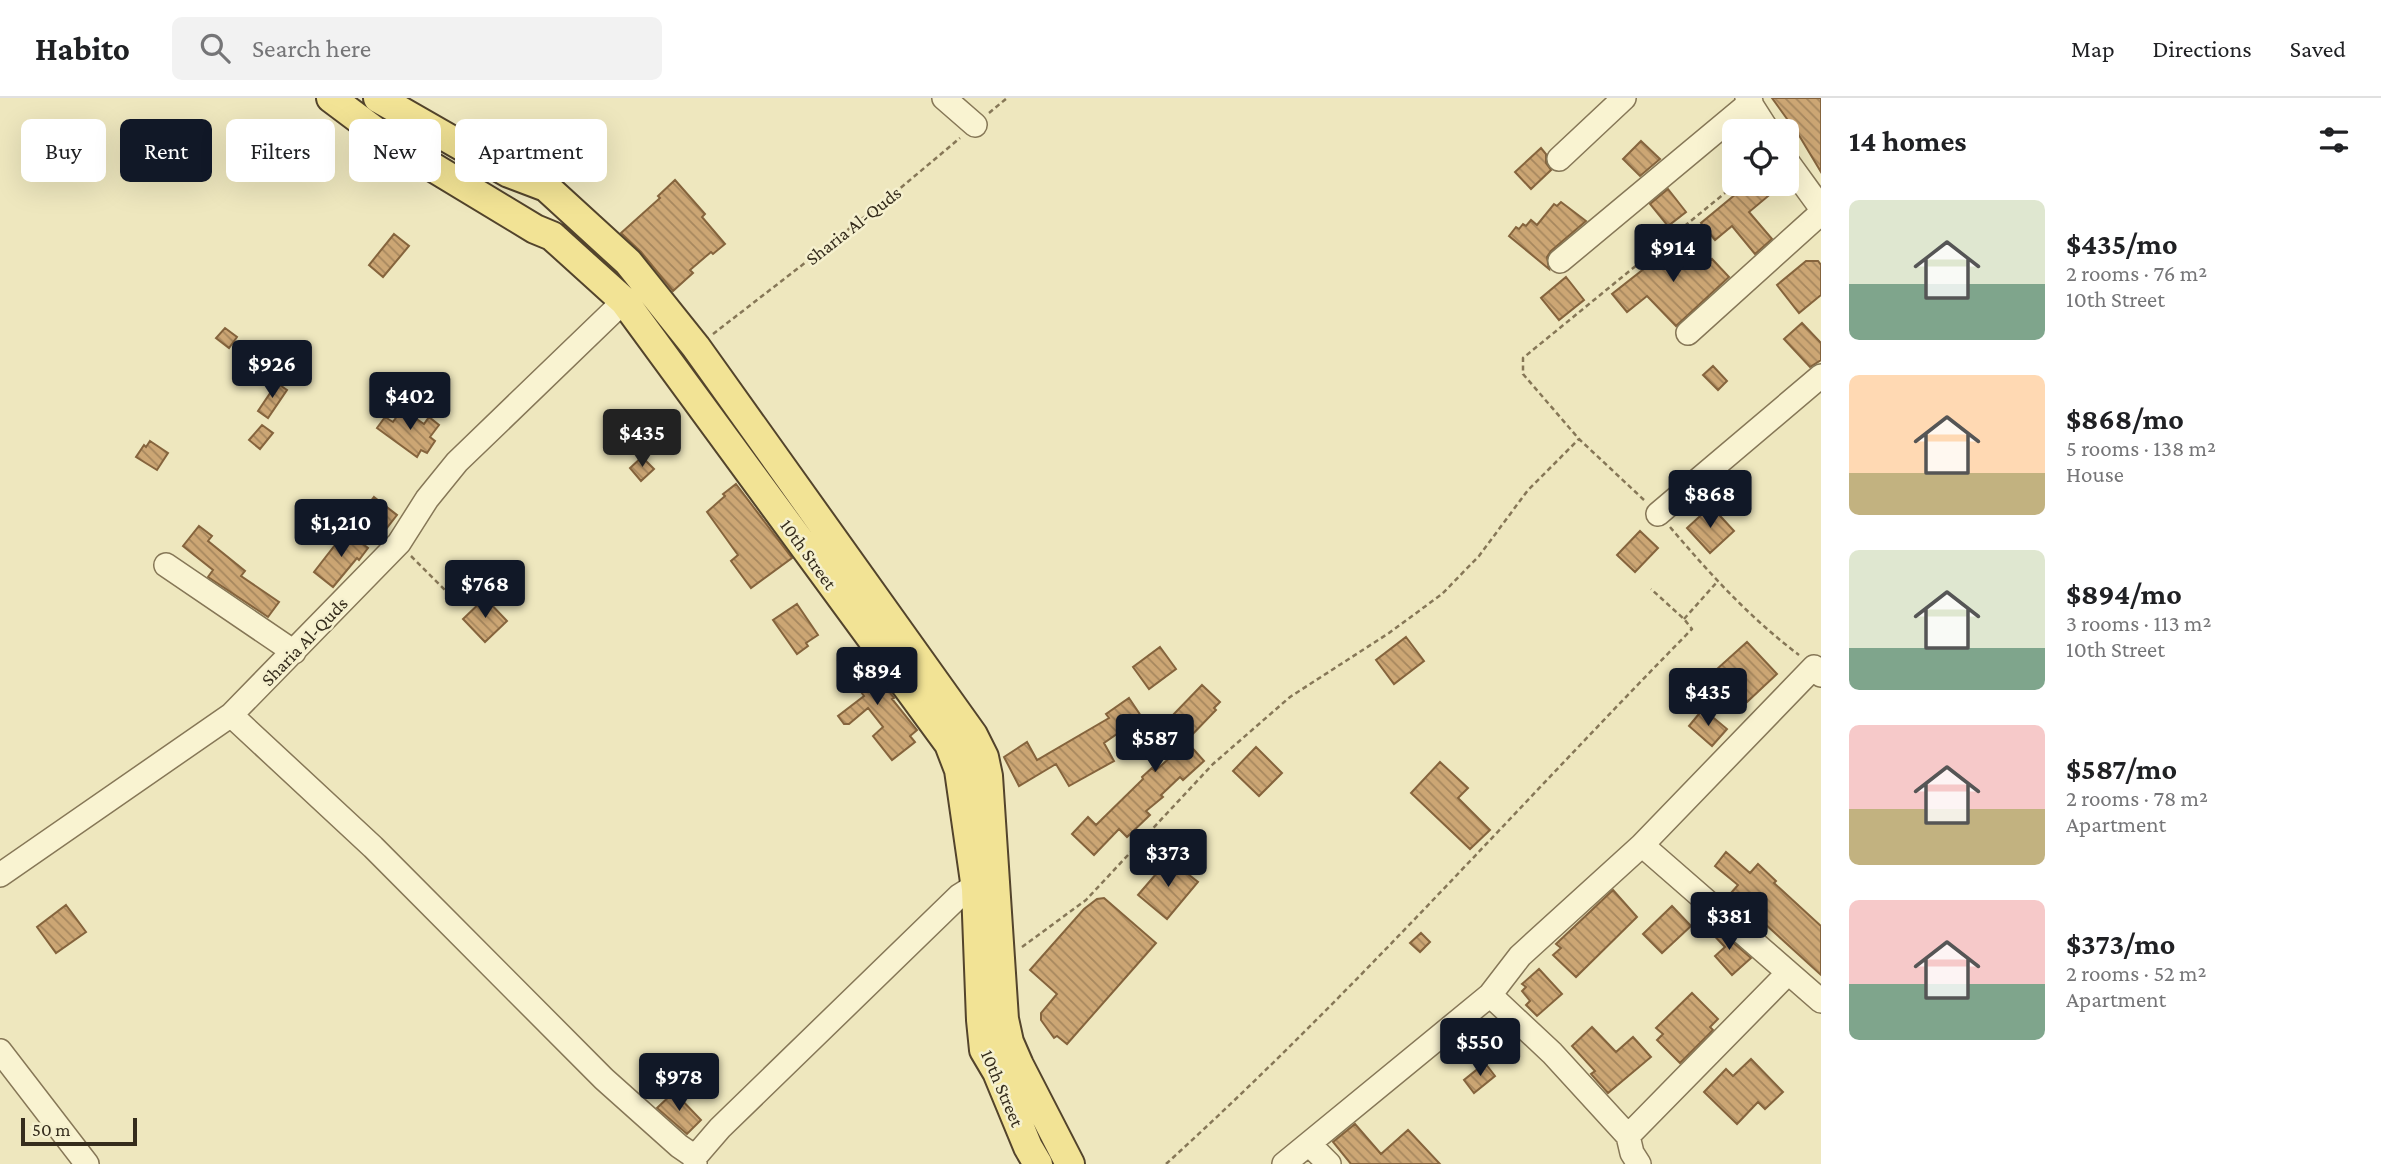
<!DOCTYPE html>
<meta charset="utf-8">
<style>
:root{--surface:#fff;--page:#f2f2f2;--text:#202124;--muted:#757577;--line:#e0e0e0;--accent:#111827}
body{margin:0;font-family:"Crimson Pro",serif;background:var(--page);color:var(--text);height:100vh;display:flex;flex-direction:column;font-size:26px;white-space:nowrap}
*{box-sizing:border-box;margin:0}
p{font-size:23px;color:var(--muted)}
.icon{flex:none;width:38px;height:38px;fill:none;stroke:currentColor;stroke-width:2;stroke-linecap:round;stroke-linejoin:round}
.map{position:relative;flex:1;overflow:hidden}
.side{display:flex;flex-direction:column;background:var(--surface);width:560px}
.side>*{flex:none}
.guide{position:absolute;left:21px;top:21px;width:665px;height:63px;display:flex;gap:14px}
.controls{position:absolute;left:1722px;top:21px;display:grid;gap:14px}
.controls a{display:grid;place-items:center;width:77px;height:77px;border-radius:10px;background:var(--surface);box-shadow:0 7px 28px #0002;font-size:35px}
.scale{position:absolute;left:21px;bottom:18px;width:116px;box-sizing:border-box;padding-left:7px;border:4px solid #352c1c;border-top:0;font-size:19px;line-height:24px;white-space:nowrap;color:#352c1c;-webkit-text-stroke:5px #f5f0ce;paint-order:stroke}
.price{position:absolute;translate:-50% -60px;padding:0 16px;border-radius:7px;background:var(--accent);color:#fff;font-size:23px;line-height:46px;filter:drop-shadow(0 2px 4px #0008)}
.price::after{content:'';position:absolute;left:50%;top:42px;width:21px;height:16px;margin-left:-10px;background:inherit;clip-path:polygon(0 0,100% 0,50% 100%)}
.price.selected{background:#222;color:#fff}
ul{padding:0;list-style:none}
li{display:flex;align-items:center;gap:21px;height:175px;padding:0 28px}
li span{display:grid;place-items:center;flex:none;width:196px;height:140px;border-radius:10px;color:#555}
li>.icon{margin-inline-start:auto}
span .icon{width:84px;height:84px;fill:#fffc;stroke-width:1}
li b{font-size:30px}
h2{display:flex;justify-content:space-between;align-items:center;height:84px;padding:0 28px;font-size:30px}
.pill{padding:0 24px;border-radius:10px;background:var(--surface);box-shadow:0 7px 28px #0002;font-size:24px;line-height:63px}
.pill.selected{background:var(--accent);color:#fff}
header{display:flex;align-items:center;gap:42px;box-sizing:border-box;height:98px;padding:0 35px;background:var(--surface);border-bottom:2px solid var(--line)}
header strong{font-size:33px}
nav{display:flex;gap:38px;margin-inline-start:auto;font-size:24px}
.search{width:490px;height:63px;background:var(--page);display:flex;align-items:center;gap:18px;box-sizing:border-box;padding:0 24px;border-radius:10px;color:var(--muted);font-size:26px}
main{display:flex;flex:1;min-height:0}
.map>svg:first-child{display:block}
</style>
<header>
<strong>Habito</strong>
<div class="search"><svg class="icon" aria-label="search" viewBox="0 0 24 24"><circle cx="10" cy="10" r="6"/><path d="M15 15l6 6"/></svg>Search here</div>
<nav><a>Map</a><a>Directions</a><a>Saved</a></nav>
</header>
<main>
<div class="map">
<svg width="1821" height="1066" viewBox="0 0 1821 1066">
<defs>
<pattern id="building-back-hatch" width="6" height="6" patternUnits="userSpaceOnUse" patternTransform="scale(1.75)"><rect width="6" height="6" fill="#cca674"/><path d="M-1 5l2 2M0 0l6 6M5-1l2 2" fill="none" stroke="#a6875e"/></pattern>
</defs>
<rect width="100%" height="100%" fill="#eee7be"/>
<path fill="url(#building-back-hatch)" stroke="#85643d" stroke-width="2" d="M1772 0H1821V74L1800 39Z
M1641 43 1660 61 1640 78 1623 61Z
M1541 50 1546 56V65L1551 72 1531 91 1515 74Z
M675 82 705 116 702 119 725 146 713 156 711 154 690 172 693 175 673 193 641 154 621 135 660 100 658 98Z
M1748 86H1766L1773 94 1749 114 1772 141 1755 156 1732 128 1715 142 1701 125Z
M1668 91 1686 114 1668 128 1650 106Z
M1561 104 1586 123 1551 153 1547 159 1549 171 1509 138 1516 129 1519 131 1523 126 1526 128 1531 122 1537 127 1554 106 1557 108Z
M394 136 409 148 383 179 369 167Z
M1678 144 1701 171 1712 161 1729 179 1676 228 1647 198 1627 214 1612 196Z
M1806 163H1818L1821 167V197L1799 215 1777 187Z
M1566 179 1584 202 1559 222 1541 200Z
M1802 225 1821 245V262L1810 269 1784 241Z
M225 230 237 239 229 250 216 240Z
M1713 268 1727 283 1718 292 1703 277Z
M277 285 287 292 268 320 258 313Z
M402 311 424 326 429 319 439 327 430 339 435 343 427 355 421 352 417 359 377 330 385 319 393 324Z
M262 327 273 335 260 351 249 342Z
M150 343 168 355 157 372 136 359 144 347 146 349Z
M642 359 654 371 641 383 630 370Z
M736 386 792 460 751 490 731 463 738 457 707 414 725 398 723 396Z
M374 399 397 417 386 431 363 413Z
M1711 408 1734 433 1710 455 1687 430Z
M199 428 212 438 208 443 245 473 241 478 279 504 268 519 208 479 213 472 183 448Z
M346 433 368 450 359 462 357 460 333 489 314 474Z
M1640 433 1658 450 1635 474 1617 457Z
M485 500 507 523 485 544 463 521Z
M797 506 818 537 806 545 808 548 797 556 773 522Z
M1406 539 1424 563 1394 586 1376 562Z
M1747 544 1777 576 1747 604 1717 571Z
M1160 549 1176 571 1149 591 1133 569Z
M856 553 873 571 894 600 892 601 917 632 910 638 915 644 892 662 873 638 883 629 868 610 849 626H844L838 618 864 598 838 563 848 555Z
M1202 587 1220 604 1214 610 1216 612 1186 643 1204 663 1183 682 1180 679 1161 697 1163 699 1146 713 1150 717 1127 739 1119 731 1094 757 1072 736 1088 719 1096 727 1143 681 1142 679 1152 670 1155 673 1174 656 1154 631 1173 617Z
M1129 600 1147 627 1132 636 1127 629 1104 645 1114 663 1069 688 1056 666 1019 688 1004 659 1027 644 1037 662 1109 620 1106 616Z
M1703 611 1727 631 1712 648 1689 628Z
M1256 649 1282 675 1259 698 1233 673Z
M1440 664 1468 690 1458 700 1490 732 1470 751 1411 695Z
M1726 754 1750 775 1758 766 1776 783 1774 785 1821 828V877L1731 795 1738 787 1715 768Z
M1169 761 1198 784 1167 821 1138 797Z
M1613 792 1637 819 1576 879 1553 857 1561 850 1556 846Z
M1104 800 1156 845 1067 946 1057 938 1054 940 1041 922V915L1057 896 1030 872 1084 811 1097 801Z
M66 807 86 834 56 855 37 829Z
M1672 808 1691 828 1662 855 1643 836Z
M1708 823 1751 860 1732 877 1715 858 1725 849 1704 827Z
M1421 835 1430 844 1420 854 1410 845Z
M1539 871 1562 896 1537 918 1526 907 1530 903 1522 893 1526 889 1522 886Z
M1692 895 1718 921 1710 929 1713 932 1680 965 1657 942 1663 936 1656 930Z
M1592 929 1616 954 1633 939 1651 959 1608 995 1591 976 1595 973 1572 948Z
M1751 961 1783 994 1765 1011 1758 1004 1737 1026 1704 994 1726 971 1733 978Z
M1485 965 1495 978 1474 995 1464 982Z
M674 994 701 1022 687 1036 657 1010Z
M1355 1026 1381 1056 1408 1032 1440 1066H1351L1333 1044Z"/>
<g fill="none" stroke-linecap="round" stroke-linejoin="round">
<defs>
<path id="minor" d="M944 0 975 27
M1747 0 1768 33
M1559 61 1624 0
M1787 63 1821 110
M1560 163 1751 4
M1688 235 1821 115
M1658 416 1821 278
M166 467 294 554
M231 617 373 749 604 981 679 1048 695 1059
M1642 747 1814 569 1821 577
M0 777 231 617 399 445 427 401 457 364 624 203
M1490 897 1552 955 1628 1038 1788 875
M0 953 87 1066
M1628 1038 1632 1055 1639 1066
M1310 1047 1329 1066
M695 1066V1059L720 1030 959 798 967 793 976 791
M1284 1066 1490 897 1520 858 1642 747 1821 903"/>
<path id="major" d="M331 0 383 39 535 131 552 138 624 203 949 646 959 672 976 791 981 922 984 952 997 974 1028 1049 1038 1066
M378 0 509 75 546 89 628 164 696 249 973 637 984 659 988 678 1004 921 1009 944 1019 967 1070 1066"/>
</defs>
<use href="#minor" stroke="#867757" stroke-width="26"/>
<use href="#major" stroke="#53442c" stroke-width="32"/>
<path stroke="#867757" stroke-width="2.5" stroke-dasharray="5 3.5" stroke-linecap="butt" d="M989 15 1007 0
M713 236 885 103 960 40
M1644 402 1579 341 1523 276V260L1736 86
M1670 429C1710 476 1750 520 1799 557
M411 458 445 492 454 505
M1684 521 1717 484
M1022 849 1086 802 1213 666 1290 599 1389 535 1442 496 1479 458 1528 392 1579 341
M1166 1066C1351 898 1517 709 1692 531L1684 521 1651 491"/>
<use href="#minor" stroke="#f9f3d1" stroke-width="23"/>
<use href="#major" stroke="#f2e395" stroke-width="28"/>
</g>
<g text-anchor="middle" stroke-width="5" stroke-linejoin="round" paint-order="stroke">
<g font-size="19" fill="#352c1c" stroke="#f5f0ce">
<text transform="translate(853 127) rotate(-38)" y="7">Sharia Al-Quds</text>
<text transform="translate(809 456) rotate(54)" y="7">10th Street</text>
<text transform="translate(304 543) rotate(-46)" y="7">Sharia Al-Quds</text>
<text transform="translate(1003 990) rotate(67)" y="7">10th Street</text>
</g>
</g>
</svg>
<div class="controls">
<a><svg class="icon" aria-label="locate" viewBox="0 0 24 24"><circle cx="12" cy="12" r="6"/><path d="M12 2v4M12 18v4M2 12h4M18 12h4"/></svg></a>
</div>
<div class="scale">50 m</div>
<b class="price" style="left:1673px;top:186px">$914</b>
<b class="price" style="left:272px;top:302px">$926</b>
<b class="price" style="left:410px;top:334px">$402</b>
<b class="price selected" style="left:642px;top:371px">$435</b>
<b class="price" style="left:1710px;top:432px">$868</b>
<b class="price" style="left:341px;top:461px">$1,210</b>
<b class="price" style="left:485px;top:522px">$768</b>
<b class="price" style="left:877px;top:609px">$894</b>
<b class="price" style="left:1708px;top:630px">$435</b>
<b class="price" style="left:1155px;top:676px">$587</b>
<b class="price" style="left:1168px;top:791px">$373</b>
<b class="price" style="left:1729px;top:854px">$381</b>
<b class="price" style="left:1480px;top:980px">$550</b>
<b class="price" style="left:679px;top:1015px">$978</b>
<div class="guide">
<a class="pill">Buy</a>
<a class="pill selected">Rent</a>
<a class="pill">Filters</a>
<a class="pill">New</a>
<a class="pill">Apartment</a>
</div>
</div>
<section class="side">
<h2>14 homes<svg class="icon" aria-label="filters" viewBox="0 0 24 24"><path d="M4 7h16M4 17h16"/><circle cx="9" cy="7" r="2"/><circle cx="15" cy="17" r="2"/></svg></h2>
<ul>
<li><span style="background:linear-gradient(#dfe7d0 60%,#7fa58c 0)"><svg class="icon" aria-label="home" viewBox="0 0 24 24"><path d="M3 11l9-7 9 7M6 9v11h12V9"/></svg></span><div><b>$435/mo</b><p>2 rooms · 76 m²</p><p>10th Street</p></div></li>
<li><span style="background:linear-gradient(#ffd9b3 70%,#c2b280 0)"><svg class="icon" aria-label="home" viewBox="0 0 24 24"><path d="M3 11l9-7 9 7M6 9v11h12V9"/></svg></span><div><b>$868/mo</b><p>5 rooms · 138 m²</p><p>House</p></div></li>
<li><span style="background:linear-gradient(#dfe7d0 70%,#7fa58c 0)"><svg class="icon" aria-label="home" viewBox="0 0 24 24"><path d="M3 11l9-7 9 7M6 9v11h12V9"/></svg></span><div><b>$894/mo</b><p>3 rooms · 113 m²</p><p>10th Street</p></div></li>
<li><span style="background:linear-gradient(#f6c9c9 60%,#c2b280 0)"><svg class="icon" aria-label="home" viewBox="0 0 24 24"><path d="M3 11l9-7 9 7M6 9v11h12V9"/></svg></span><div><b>$587/mo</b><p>2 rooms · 78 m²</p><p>Apartment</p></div></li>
<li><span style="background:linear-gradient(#f6c9c9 60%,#7fa58c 0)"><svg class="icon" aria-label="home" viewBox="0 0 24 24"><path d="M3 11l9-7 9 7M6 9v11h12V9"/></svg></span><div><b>$373/mo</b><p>2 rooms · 52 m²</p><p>Apartment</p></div></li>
</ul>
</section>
</main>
